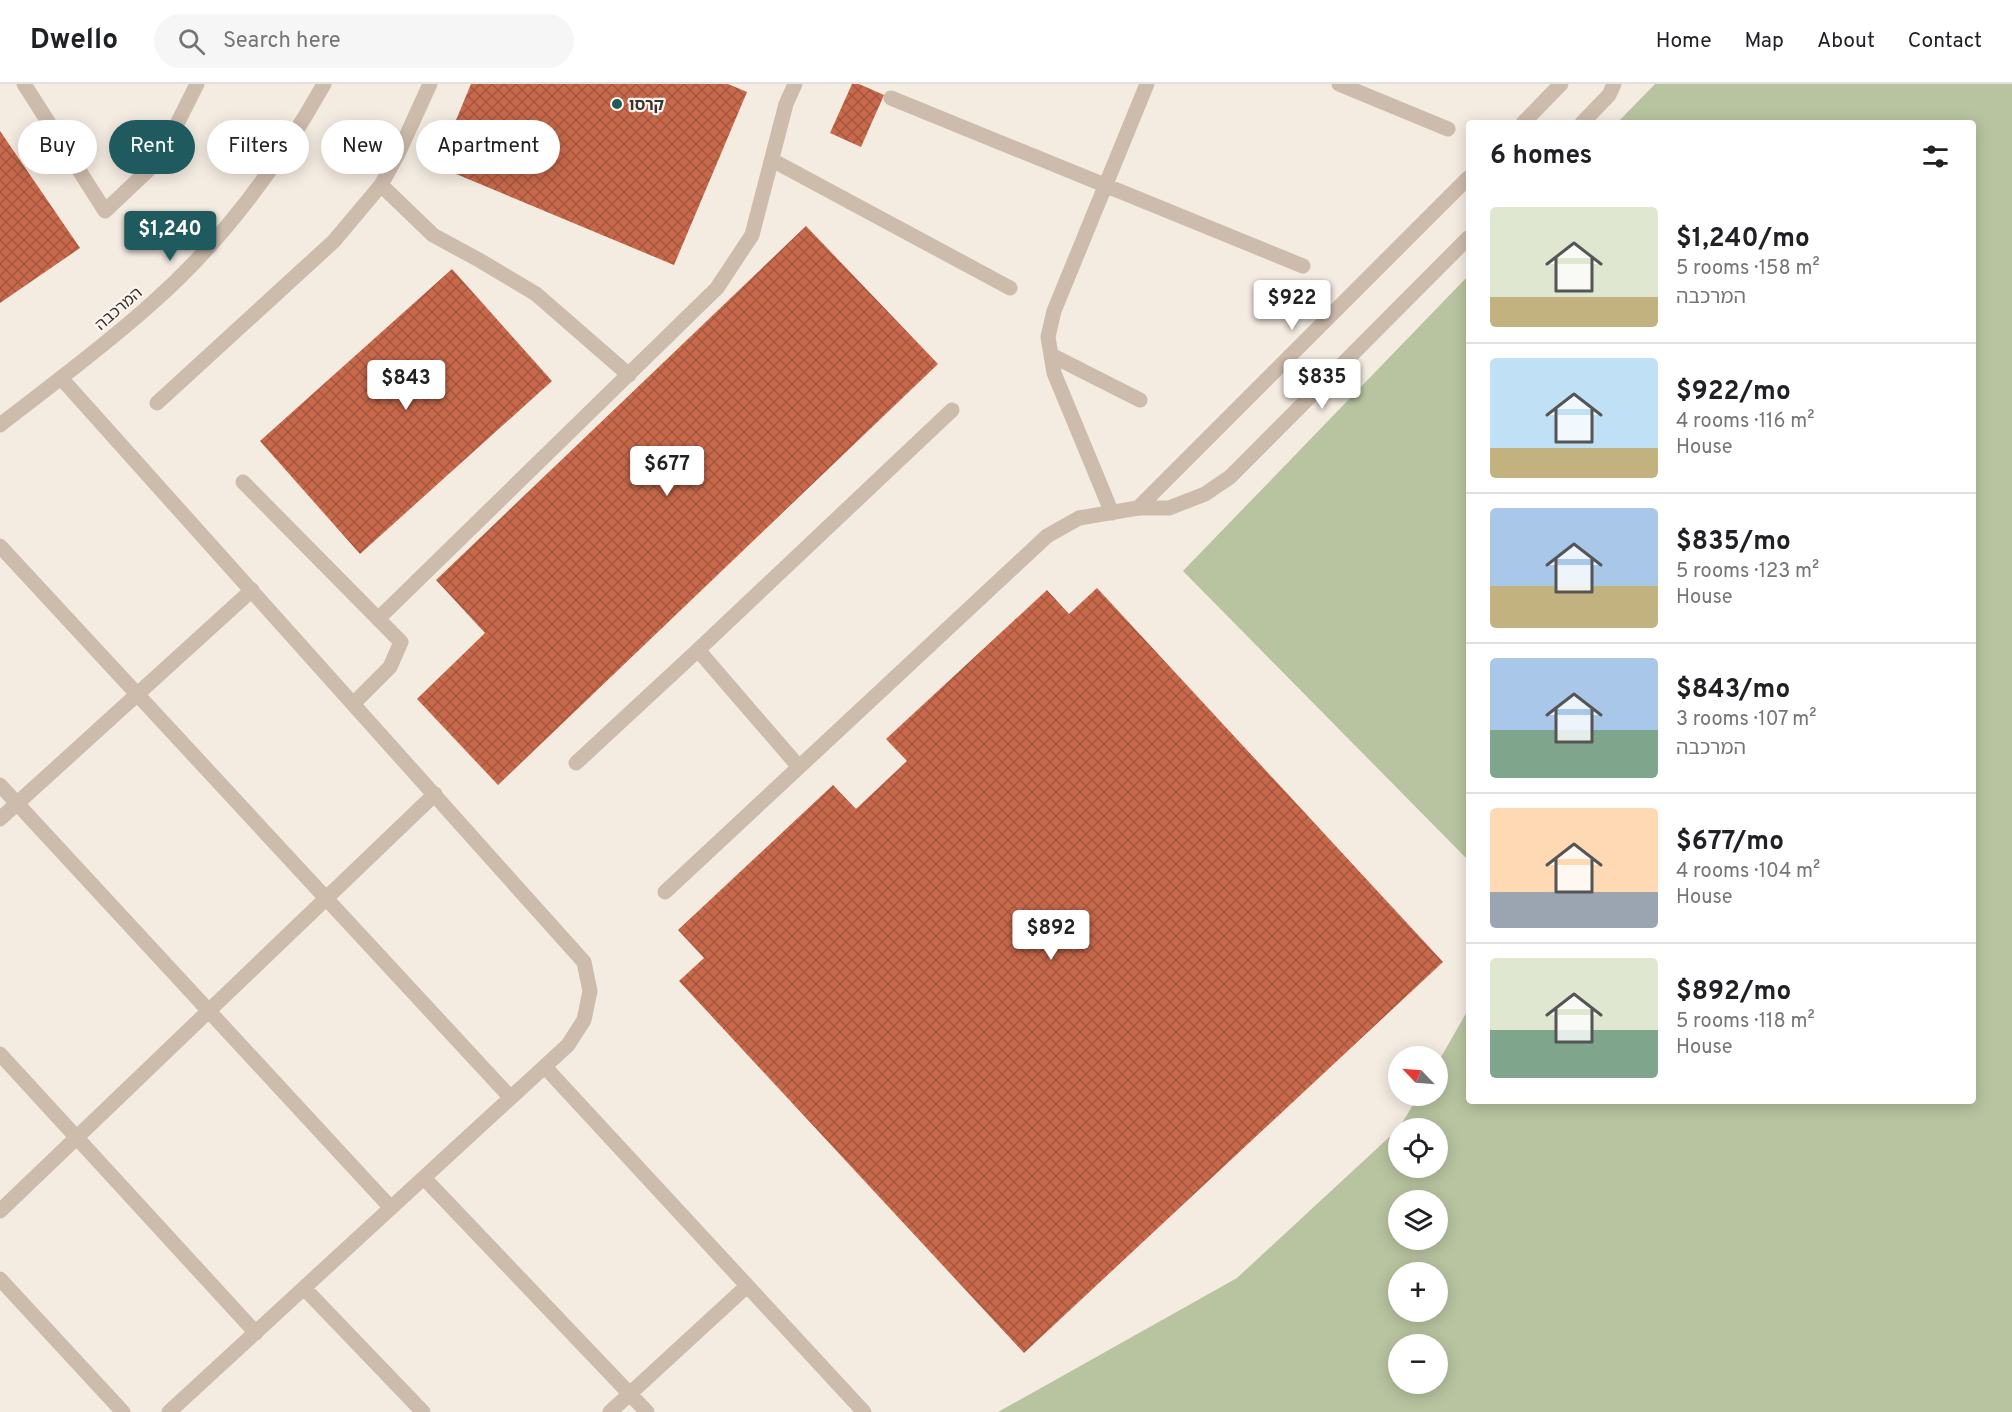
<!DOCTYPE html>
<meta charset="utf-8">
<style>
:root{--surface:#fff;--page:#f6f6f6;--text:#202124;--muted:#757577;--line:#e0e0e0;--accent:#1f5a5e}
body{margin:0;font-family:Overpass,"Noto Sans Hebrew",sans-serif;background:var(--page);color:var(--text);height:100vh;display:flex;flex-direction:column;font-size:22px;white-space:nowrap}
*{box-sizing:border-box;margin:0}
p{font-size:20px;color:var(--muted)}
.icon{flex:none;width:33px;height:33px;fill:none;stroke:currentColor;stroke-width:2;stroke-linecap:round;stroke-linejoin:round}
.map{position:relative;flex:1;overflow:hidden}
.panel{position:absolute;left:1466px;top:36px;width:510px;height:984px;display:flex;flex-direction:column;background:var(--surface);border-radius:6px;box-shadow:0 3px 15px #0003}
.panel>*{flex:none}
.top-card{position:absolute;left:18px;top:36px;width:570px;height:54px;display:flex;gap:12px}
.needle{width:39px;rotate:295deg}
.controls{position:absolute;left:1388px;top:962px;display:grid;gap:12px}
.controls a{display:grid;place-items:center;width:60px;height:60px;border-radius:50%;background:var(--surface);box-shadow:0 3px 15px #0003;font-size:30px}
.price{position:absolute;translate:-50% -51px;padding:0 14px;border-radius:6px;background:#fff;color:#222;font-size:20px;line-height:39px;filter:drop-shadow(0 2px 3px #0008)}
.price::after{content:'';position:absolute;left:50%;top:36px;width:18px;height:14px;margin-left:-9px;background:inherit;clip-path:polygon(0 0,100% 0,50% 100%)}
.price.current{background:var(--accent);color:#fff}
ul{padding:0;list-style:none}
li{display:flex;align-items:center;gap:18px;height:150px;padding:0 24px}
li+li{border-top:2px solid var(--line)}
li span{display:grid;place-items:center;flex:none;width:168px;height:120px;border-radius:6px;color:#555}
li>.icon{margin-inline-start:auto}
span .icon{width:72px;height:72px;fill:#fffc;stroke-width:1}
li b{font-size:26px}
h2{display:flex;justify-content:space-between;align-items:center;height:72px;padding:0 24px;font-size:26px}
.chip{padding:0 21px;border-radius:27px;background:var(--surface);box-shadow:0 3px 15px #0003;font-size:21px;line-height:54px}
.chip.current{background:var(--accent);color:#fff}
header{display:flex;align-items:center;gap:36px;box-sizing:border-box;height:84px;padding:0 30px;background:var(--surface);border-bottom:2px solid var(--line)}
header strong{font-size:28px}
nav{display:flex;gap:33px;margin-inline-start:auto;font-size:21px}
.search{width:420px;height:54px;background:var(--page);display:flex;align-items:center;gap:15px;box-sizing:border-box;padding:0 21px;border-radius:33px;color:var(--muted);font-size:22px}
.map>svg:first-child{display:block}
</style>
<header>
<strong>Dwello</strong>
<div class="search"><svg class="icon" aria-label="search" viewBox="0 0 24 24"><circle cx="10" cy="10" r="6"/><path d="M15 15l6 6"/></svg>Search here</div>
<nav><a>Home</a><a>Map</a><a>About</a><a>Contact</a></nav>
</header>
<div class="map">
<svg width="2012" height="1328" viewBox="0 0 2012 1328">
<defs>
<pattern id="building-cross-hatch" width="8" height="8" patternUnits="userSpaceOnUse" patternTransform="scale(1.5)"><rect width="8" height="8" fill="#c8694b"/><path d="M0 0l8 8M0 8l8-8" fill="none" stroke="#a4573f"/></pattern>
</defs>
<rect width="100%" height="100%" fill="#f4ebe1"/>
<path fill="#b8c4a0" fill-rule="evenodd" d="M1655 0H2012V1328H998L1237 1194 1398 1045V1083H1437V1044H1399L1419 1011H1437V980L1468 926V1017H1972V39H1617ZM1398 1116H1437V1155H1398ZM1398 1188H1437V1227H1398ZM1398 1260H1437V1299H1398Z
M1468 192V776L1183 487Z"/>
<path fill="url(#building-cross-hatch)" d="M471 0H728L747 8 674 181 437 82Z
M852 0H859L884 11 861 63 830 49Z
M0 47 80 164 0 219Z
M806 142 938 280 498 701 417 615 485 549 436 496Z
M452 185 552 297 360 470 260 357Z
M1097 504 1443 878 1024 1269 679 897 704 874 678 846 833 701 856 725 907 677 886 655 1047 506 1069 530Z"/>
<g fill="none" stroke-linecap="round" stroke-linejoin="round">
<path stroke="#cdbbac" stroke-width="15" d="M24 0 105 127 159 76 197 0
M1339 0 1448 45
M891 14 1303 182
M772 76 1010 204
M381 101 433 151 479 176 536 210 629 291
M1051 271 1140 316
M61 294 584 878 590 907 584 936 568 961 169 1328
M157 319 334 157 381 101 398 70 430 0
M243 398 401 558 390 583 353 620
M1112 429 1054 289 1048 253 1054 227 1147 0
M0 462 510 1013
M378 535 717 204 752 151 786 20 795 0
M698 566 952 326
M576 679 698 566 799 683
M0 701 391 1124
M0 735 252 506
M665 808 1047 452 1079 434 1138 424
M0 970 256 1249
M545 983 864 1328
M424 1094 647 1328
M0 1127 435 710
M0 1195 123 1328
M304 1204 423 1328
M610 1328 747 1202"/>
<path stroke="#cdbbac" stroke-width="15" d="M1523 39 1561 0
M1582 39 1609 11 1614 0
M0 341C50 302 102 264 150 221 221 159 278 82 324 0
M1138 424 1468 94
M1138 424H1169L1205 410 1230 393 1468 154"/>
</g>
<circle fill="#1f5a5e" stroke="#fbf5ee" stroke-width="2" cx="617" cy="20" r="6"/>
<g text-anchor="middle" stroke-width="4.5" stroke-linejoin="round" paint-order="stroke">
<g font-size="16" font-weight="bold" fill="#3b302b" stroke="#fbf5ee" text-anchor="start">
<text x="629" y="26">קרסו</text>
</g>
<g font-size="16" fill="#3b302b" stroke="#fbf5ee">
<text transform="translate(118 224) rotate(-41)" y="6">המרכבה</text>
</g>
</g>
</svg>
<div class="controls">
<a><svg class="needle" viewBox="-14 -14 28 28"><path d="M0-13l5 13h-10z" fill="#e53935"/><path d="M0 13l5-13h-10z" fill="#757577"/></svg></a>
<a><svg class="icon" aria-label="locate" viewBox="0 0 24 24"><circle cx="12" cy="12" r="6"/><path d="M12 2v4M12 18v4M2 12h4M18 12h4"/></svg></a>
<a><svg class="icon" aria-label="layers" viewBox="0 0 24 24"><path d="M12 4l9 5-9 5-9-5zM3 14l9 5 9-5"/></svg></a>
<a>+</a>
<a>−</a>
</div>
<b class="price current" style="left:170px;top:178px">$1,240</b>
<b class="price" style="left:1292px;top:247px">$922</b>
<b class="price" style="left:1322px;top:326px">$835</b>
<b class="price" style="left:406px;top:327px">$843</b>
<b class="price" style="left:667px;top:413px">$677</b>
<b class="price" style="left:1051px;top:877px">$892</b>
<div class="top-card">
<a class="chip">Buy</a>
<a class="chip current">Rent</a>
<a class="chip">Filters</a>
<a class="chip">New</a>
<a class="chip">Apartment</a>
</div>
<section class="panel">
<h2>6 homes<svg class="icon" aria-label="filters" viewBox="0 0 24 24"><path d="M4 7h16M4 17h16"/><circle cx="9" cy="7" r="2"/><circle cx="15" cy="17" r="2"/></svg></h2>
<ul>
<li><span style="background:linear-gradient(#dfe7d0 75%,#c2b280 0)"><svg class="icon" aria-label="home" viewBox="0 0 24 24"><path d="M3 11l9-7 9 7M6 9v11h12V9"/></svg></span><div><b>$1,240/mo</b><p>5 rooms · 158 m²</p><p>המרכבה</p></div></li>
<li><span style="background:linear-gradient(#bfe0f5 75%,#c2b280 0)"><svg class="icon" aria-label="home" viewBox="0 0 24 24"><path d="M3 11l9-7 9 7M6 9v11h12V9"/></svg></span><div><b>$922/mo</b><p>4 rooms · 116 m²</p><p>House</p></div></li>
<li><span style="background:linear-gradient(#a9c7e8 65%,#c2b280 0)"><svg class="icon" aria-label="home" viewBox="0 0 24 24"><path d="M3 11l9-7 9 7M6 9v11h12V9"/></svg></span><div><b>$835/mo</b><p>5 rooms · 123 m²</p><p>House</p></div></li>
<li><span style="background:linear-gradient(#a9c7e8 60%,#7fa58c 0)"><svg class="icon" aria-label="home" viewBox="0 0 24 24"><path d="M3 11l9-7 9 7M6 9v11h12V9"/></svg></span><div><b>$843/mo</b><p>3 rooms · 107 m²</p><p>המרכבה</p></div></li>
<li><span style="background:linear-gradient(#ffd9b3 70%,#9aa5b1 0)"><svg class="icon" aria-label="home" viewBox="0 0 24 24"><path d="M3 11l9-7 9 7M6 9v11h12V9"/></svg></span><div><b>$677/mo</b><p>4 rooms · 104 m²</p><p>House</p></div></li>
<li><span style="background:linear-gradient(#dfe7d0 60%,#7fa58c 0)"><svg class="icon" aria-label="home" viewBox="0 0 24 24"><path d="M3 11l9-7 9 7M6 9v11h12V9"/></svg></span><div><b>$892/mo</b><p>5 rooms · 118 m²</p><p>House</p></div></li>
</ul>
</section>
</div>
